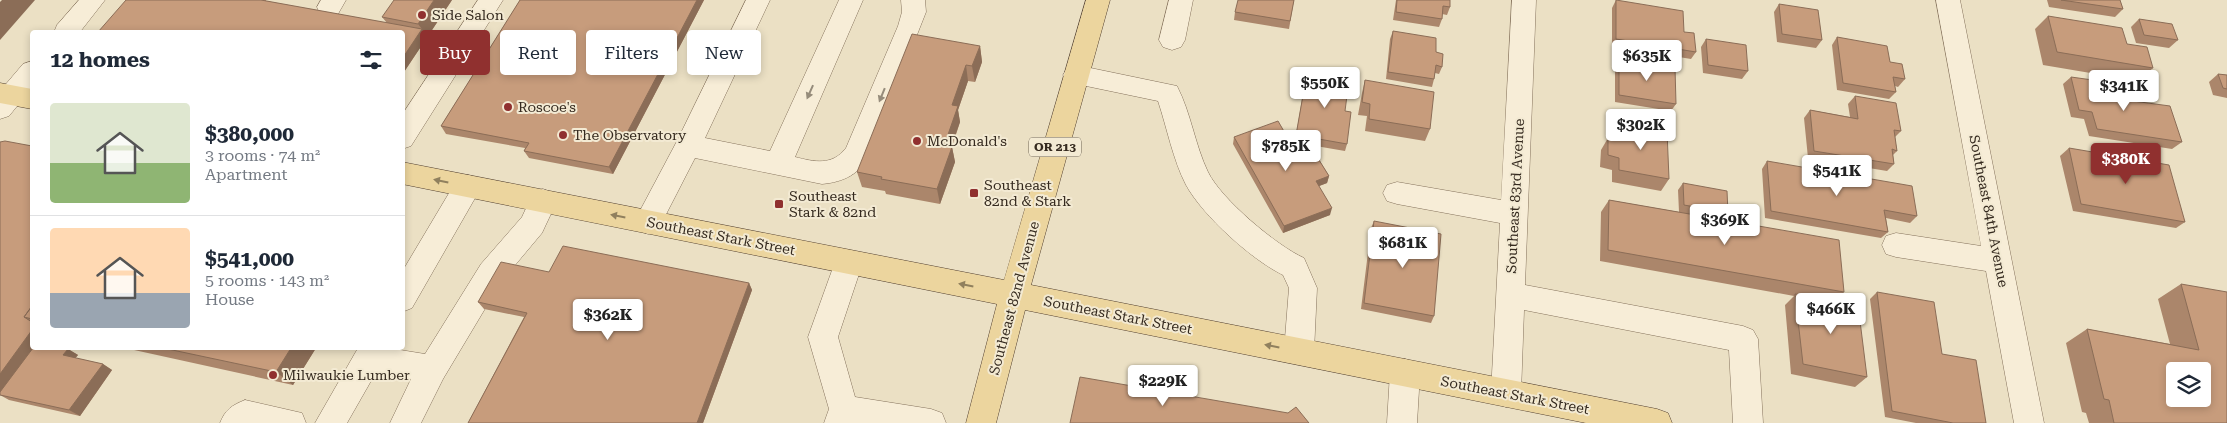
<!DOCTYPE html>
<meta charset="utf-8">
<style>
:root{--surface:#fff;--page:#f6f6f7;--text:#1f2937;--muted:#747a83;--line:#e0e1e3;--accent:#90302f}
body{margin:0;font-family:"Roboto Serif",serif;background:var(--page);color:var(--text);height:100vh;display:flex;flex-direction:column;font-size:19px;white-space:nowrap}
*{box-sizing:border-box;margin:0}
p{font-size:16px;color:var(--muted)}
.icon{flex:none;width:28px;height:28px;fill:none;stroke:currentColor;stroke-width:2;stroke-linecap:round;stroke-linejoin:round}
.map{position:relative;flex:1;overflow:hidden}
.side{position:absolute;left:30px;top:30px;width:375px;height:320px;display:flex;flex-direction:column;background:var(--surface);border-radius:5px;box-shadow:0 2px 8px #0003}
.side>*{flex:none}
.banner{position:absolute;left:420px;top:30px;width:475px;height:45px;display:flex;gap:10px}
.buttons{position:absolute;left:2166px;top:362px;display:grid;gap:10px}
.buttons a{display:grid;place-items:center;width:45px;height:45px;border-radius:5px;background:var(--surface);box-shadow:0 2px 8px #0003;font-size:25px}
.price{position:absolute;translate:-50% -42px;padding:0 11px;border-radius:5px;background:#fff;color:#222;font-size:16px;line-height:32px;filter:drop-shadow(0 1px 2px #0008)}
.price::after{content:'';position:absolute;left:50%;top:30px;width:15px;height:11px;margin-left:-8px;background:inherit;clip-path:polygon(0 0,100% 0,50% 100%)}
.price.selected{background:var(--accent);color:#fff}
ul{padding:0;list-style:none}
li{display:flex;align-items:center;gap:15px;height:125px;padding:0 20px}
li+li{border-top:1px solid var(--line)}
li span{display:grid;place-items:center;flex:none;width:140px;height:100px;border-radius:5px;color:#555}
li>.icon{margin-inline-start:auto}
span .icon{width:60px;height:60px;fill:#fffc;stroke-width:1}
li b{font-size:21px}
h2{display:flex;justify-content:space-between;align-items:center;height:60px;padding:0 20px;font-size:21px}
.chip{padding:0 18px;border-radius:5px;background:var(--surface);box-shadow:0 2px 8px #0003;font-size:18px;line-height:45px}
.chip.selected{background:var(--accent);color:#fff}
.map>svg:first-child{display:block}
</style>
<div class="map">
<svg width="2227" height="423" viewBox="0 0 2227 423">
<rect width="100%" height="100%" fill="#ebe0c4"/>
<g fill="none" stroke-linecap="round" stroke-linejoin="round">
<defs>
<path id="minor" d="M79 0H105L80 32H54L57 25Z
M321 0H346L338 14 329 16 320 14 317 7Z
M478 0H503L411 146 402 149V115Z
M746 0H770L705 138 770 151 839 0H863L795 157C815 162 832 166 846 148L898 26 902 12 901 0H925L926 12 870 154C860 174 844 182 822 184L695 158 658 230 648 234 638 230 634 222 677 141Z
M1169 0H1193L1185 40 1181 47 1172 50 1163 47 1159 40Z
M1512 0H1536L1525 285 1743 326 1753 330 1758 339 1763 423H1733L1729 350 1524 310 1521 393 1517 403 1506 407 1495 403 1491 393 1500 223 1397 204 1387 201 1383 193 1387 185 1397 182 1501 200Z
M1936 0H1960L2044 423H2014L1986 271 1896 257 1886 254 1882 245 1886 236 1896 233 1981 246Z
M32 61V88L9 116 0 119V91L23 64Z
M1076 65 1177 86C1191 113 1195 145 1208 172 1221 199 1277 246 1304 258L1317 288 1314 351 1309 360 1299 364 1289 360 1284 351 1289 288 1283 275C1252 260 1203 216 1186 185 1173 160 1167 128 1158 101L1067 82 1063 75 1067 68Z
M468 175 478 178 482 186 412 308 402 312V272L458 178Z
M543 189 553 193 557 201 542 233 501 282 443 379 421 423H390L411 379 375 374 347 423H315L358 348H388L425 354 481 264 522 217 533 193Z
M849 250 859 253 863 262 838 337 855 397 931 409 942 413 946 423H824L829 409 808 337 835 262 839 253Z
M1405 359 1416 363 1420 373 1417 423H1387L1390 373 1394 363Z
M245 400 302 413 306 423H220C225 410 232 405 245 400Z"/>
<path id="major" d="M1086 0H1110L1031 285 1657 409 1668 413 1672 423H1586L1025 310 996 423H966L997 304 402 184V162L1004 280Z
M0 83 32 89V109L0 103Z"/>
</defs>
<use href="#minor" stroke="#85725c" stroke-width="1"/>
<use href="#major" stroke="#534030" stroke-width="1"/>
<use href="#minor" fill="#f7edd7" fill-rule="evenodd"/>
<use href="#major" fill="#ecd59e" fill-rule="evenodd"/>
</g>
<path fill="#ab866b" d="M126 0H266V1L387 23 382 17 452 0 402 75V32Z
M520 0H704L613 174 529 158 524 151 525 148 446 134 441 126Z
M1294 0 1289 29 1234 20 1235 12Z
M1396 0H1450V7L1447 15 1442 14V19L1439 27 1393 20Z
M1616 0 1696 52 1691 59 1612 46V8Z
M2047 0H2120L2123 9 2115 17 2049 7Z
M1779 4 1822 40 1816 48 1777 42 1774 12Z
M2048 16 2153 68 2138 81 2043 65 2035 29Z
M2139 19 2178 40 2169 48 2136 43 2131 27Z
M1393 31 1436 52 1442 67 1439 74 1435 73 1434 79 1432 87 1386 79 1390 39Z
M1837 37 1890 62 1905 79 1898 87 1895 86 1896 92 1889 99 1837 90 1832 45Z
M1706 39 1748 71 1742 79 1703 73 1701 47Z
M980 46 982 62 975 82 968 81 958 110 960 122 952 147 955 162 940 204 886 194 885 191 862 187 857 172Z
M1619 59 1676 104 1671 111 1615 102V67Z
M2218 74 2227 75V98L2213 95 2209 82Z
M2071 77 2118 99 2182 142 2172 149 2089 136 2084 119 2071 117 2063 84Z
M1365 80 1430 129 1425 141 1365 131 1367 116 1358 115 1362 93Z
M1305 81 1345 111 1347 144 1345 151 1310 145 1329 176 1327 183 1319 186 1330 215 1283 233 1233 144 1234 137 1295 141Z
M1855 96 1901 131 1895 137 1897 151 1893 155 1894 164 1887 171 1808 158 1804 118 1810 110 1850 117 1848 104Z
M1619 123 1669 179 1661 191 1612 182V170L1600 167 1601 150 1608 138H1612V136Z
M0 142 32 146V348L68 349 78 355 75 358 103 364 112 370 80 416 9 400 0 395Z
M2069 148 2185 222 2176 228 2073 211 2060 156Z
M1767 161 1917 216 1910 223 1886 218 1888 232 1881 238 1765 218 1762 169Z
M1683 183 1728 213 1722 220 1844 292 1835 301 1867 377 1855 387 1791 374 1785 305 1794 296 1600 261 1601 212 1609 200 1679 212 1678 190Z
M1374 221 1434 316 1431 323 1361 309 1371 228Z
M549 272 749 283 752 290 703 423H468L524 317 484 309 478 302Z
M2181 284 2227 423H2089L2086 413 2082 412 2066 343 2087 329 2170 344 2158 299Z
M1877 292 1942 354 1986 423H1916L1885 417 1870 299Z
M125 348H316L293 385Z"/>
<path fill="#8b6d57" d="M2 0H35L0 40V2Z
M434 0H452L402 75V59L422 29 418 24Z
M697 0H704L613 174 609 167Z
M980 46 982 62 975 82 972 66Z
M966 65 968 81 958 110 960 122 947 159 952 147 955 162 940 204 937 189 944 146 952 105Z
M1329 176 1327 183 1314 188 1316 181Z
M1332 208 1330 215 1283 233 1284 226Z
M749 283 752 290 703 423H697Z
M32 330V348H35L0 394V374Z
M291 348H316L293 385 276 372Z
M68 349 78 355 73 361 63 355Z
M103 364 112 370 80 416 69 410Z"/>
<path fill="#c79c7c" stroke="#8b6d57" fill-rule="evenodd" d="M126 0H261L422 29 402 59V32H98Z
M394 0H434L418 24 382 17Z
M520 0H697L609 167 524 151 529 143 441 126Z
M1238 0H1294L1290 21 1235 12Z
M1397 0H1450V7L1443 6 1442 19 1396 12Z
M1616 0 1683 11 1684 32 1694 33 1696 52 1616 39Z
M2061 0H2120L2123 9Z
M1779 4 1818 10 1822 40 1782 34Z
M2048 16 2122 28 2127 44 2147 47 2153 68 2057 52Z
M2139 19 2172 24 2178 40 2144 35Z
M1393 31 1436 38V52L1443 54 1442 67 1436 65 1434 79 1388 72Z
M912 34 980 46 972 66 966 65 952 105 958 106 944 146 952 147 937 189 881 179 882 177 857 172Z
M1837 37 1887 46 1890 62 1902 64 1905 79 1893 77 1896 92 1843 83Z
M1706 39 1746 45 1748 71 1708 65Z
M1619 59 1675 68 1676 104 1619 95Z
M1307 73 1349 80 1345 111 1351 112 1347 144 1296 135Z
M2218 74 2227 75V89L2223 88Z
M2071 77 2114 83 2118 99 2170 106 2182 142 2097 129 2092 112 2079 110Z
M1365 80 1434 92 1430 129 1369 119 1370 104 1362 102Z
M1855 96 1896 103 1901 131 1894 130 1897 151 1892 149 1894 164 1814 151 1810 110 1858 119Z
M1278 121 1289 140 1309 144 1329 176 1316 181 1332 208 1284 226 1234 137Z
M1619 123 1667 131 1669 179 1619 170V158L1608 155V138L1619 140Z
M5 141 32 146V306L24 317 32 322V330L0 374V142Z
M2069 148 2169 165 2185 222 2081 204Z
M1767 161 1912 186 1917 216 1884 210 1888 232 1771 211Z
M1683 183 1727 191 1728 213 1684 205Z
M1609 200 1839 240 1844 292 1608 250Z
M1374 221 1441 234 1434 316 1364 303Z
M563 246 749 283 697 423H468L527 313 478 302 501 262 549 272Z
M2181 284 2227 292V423H2114L2109 400 2104 399 2087 329 2199 350ZM2175 371H2202V399H2175Z
M1877 292 1934 302 1942 354 1976 360 1986 423H1953L1892 411Z
M1795 294 1858 305 1867 377 1803 364Z
M32 306V319L24 317Z
M33 348H62L68 349 63 355 103 364 69 410 0 395V392Z
M163 348H291L276 372Z
M1080 377 1288 413 1296 407 1309 423H1070Z"/>
<defs><path id="oneway-solid" d="M-6-.8H1V-3.2L6.5 0L1 3.2V.8H-6Z" transform="scale(1.25)"/></defs>
<g fill="#968c7b">
<use href="#oneway-solid" transform="translate(810 92) rotate(114)"/>
<use href="#oneway-solid" transform="translate(882 95) rotate(112)"/>
</g>
<g fill="#90805e">
<use href="#oneway-solid" transform="translate(441 181) rotate(-168)"/>
<use href="#oneway-solid" transform="translate(618 216) rotate(-169)"/>
<use href="#oneway-solid" transform="translate(966 285) rotate(-169)"/>
<use href="#oneway-solid" transform="translate(1272 346) rotate(-169)"/>
</g>
<g fill="#90302f" stroke="#f3ead3" stroke-width="2">
<circle cx="422" cy="15" r="5"/>
<circle cx="508" cy="107" r="5"/>
<circle cx="563" cy="135" r="5"/>
<circle cx="917" cy="141" r="5"/>
<rect x="969" y="188" width="10" height="10" rx="2.5"/>
<rect x="774" y="199" width="10" height="10" rx="2.5"/>
<circle cx="273" cy="375" r="5"/>
</g>
<g text-anchor="middle" stroke-width="4" stroke-linejoin="round" paint-order="stroke">
<rect fill="#f3ead3" stroke="#6e6455" stroke-width="1" x="1029" y="137.5" width="52" height="19" rx="4"/>
<g font-size="12" font-weight="bold" fill="#352a1f">
<text x="1055" y="151">OR 213</text>
</g>
<g font-size="14" fill="#352a1f" stroke="#f3ead3" text-anchor="start">
<text x="432" y="20">Side Salon</text>
<text x="518" y="112">Roscoe's</text>
<text x="573" y="140">The Observatory</text>
<text x="927" y="146">McDonald's</text>
<text x="984" y="190">Southeast<tspan x="984" dy="16">82nd &amp; Stark</tspan></text>
<text x="789" y="201">Southeast<tspan x="789" dy="16">Stark &amp; 82nd</tspan></text>
<text x="283" y="380">Milwaukie Lumber</text>
</g>
<g font-size="14" fill="#352a1f" stroke="#f3ead3">
<text transform="translate(1515 196) rotate(-87)" y="5">Southeast 83rd Avenue</text>
<text transform="translate(1989 211) rotate(79)" y="5">Southeast 84th Avenue</text>
<text transform="translate(721 236) rotate(11)" y="5">Southeast Stark Street</text>
<text transform="translate(1014 298) rotate(-75)" y="5">Southeast 82nd Avenue</text>
<text transform="translate(1118 315) rotate(11)" y="5">Southeast Stark Street</text>
<text transform="translate(1515 395) rotate(11)" y="5">Southeast Stark Street</text>
</g>
</g>
</svg>
<div class="buttons">
<a><svg class="icon" aria-label="layers" viewBox="0 0 24 24"><path d="M12 4l9 5-9 5-9-5zM3 14l9 5 9-5"/></svg></a>
</div>
<b class="price" style="left:1647px;top:82px">$635K</b>
<b class="price" style="left:1325px;top:109px">$550K</b>
<b class="price" style="left:2124px;top:112px">$341K</b>
<b class="price" style="left:1641px;top:151px">$302K</b>
<b class="price" style="left:1286px;top:172px">$785K</b>
<b class="price selected" style="left:2126px;top:185px">$380K</b>
<b class="price" style="left:1837px;top:197px">$541K</b>
<b class="price" style="left:1725px;top:246px">$369K</b>
<b class="price" style="left:1403px;top:269px">$681K</b>
<b class="price" style="left:1831px;top:335px">$466K</b>
<b class="price" style="left:608px;top:341px">$362K</b>
<b class="price" style="left:1163px;top:407px">$229K</b>
<div class="banner">
<a class="chip selected">Buy</a>
<a class="chip">Rent</a>
<a class="chip">Filters</a>
<a class="chip">New</a>
</div>
<section class="side">
<h2>12 homes<svg class="icon" aria-label="filters" viewBox="0 0 24 24"><path d="M4 7h16M4 17h16"/><circle cx="9" cy="7" r="2"/><circle cx="15" cy="17" r="2"/></svg></h2>
<ul>
<li><span style="background:linear-gradient(#dfe7d0 60%,#8fb573 0)"><svg class="icon" aria-label="home" viewBox="0 0 24 24"><path d="M3 11l9-7 9 7M6 9v11h12V9"/></svg></span><div><b>$380,000</b><p>3 rooms · 74 m²</p><p>Apartment</p></div></li>
<li><span style="background:linear-gradient(#ffd9b3 65%,#9aa5b1 0)"><svg class="icon" aria-label="home" viewBox="0 0 24 24"><path d="M3 11l9-7 9 7M6 9v11h12V9"/></svg></span><div><b>$541,000</b><p>5 rooms · 143 m²</p><p>House</p></div></li>
</ul>
</section>
</div>
